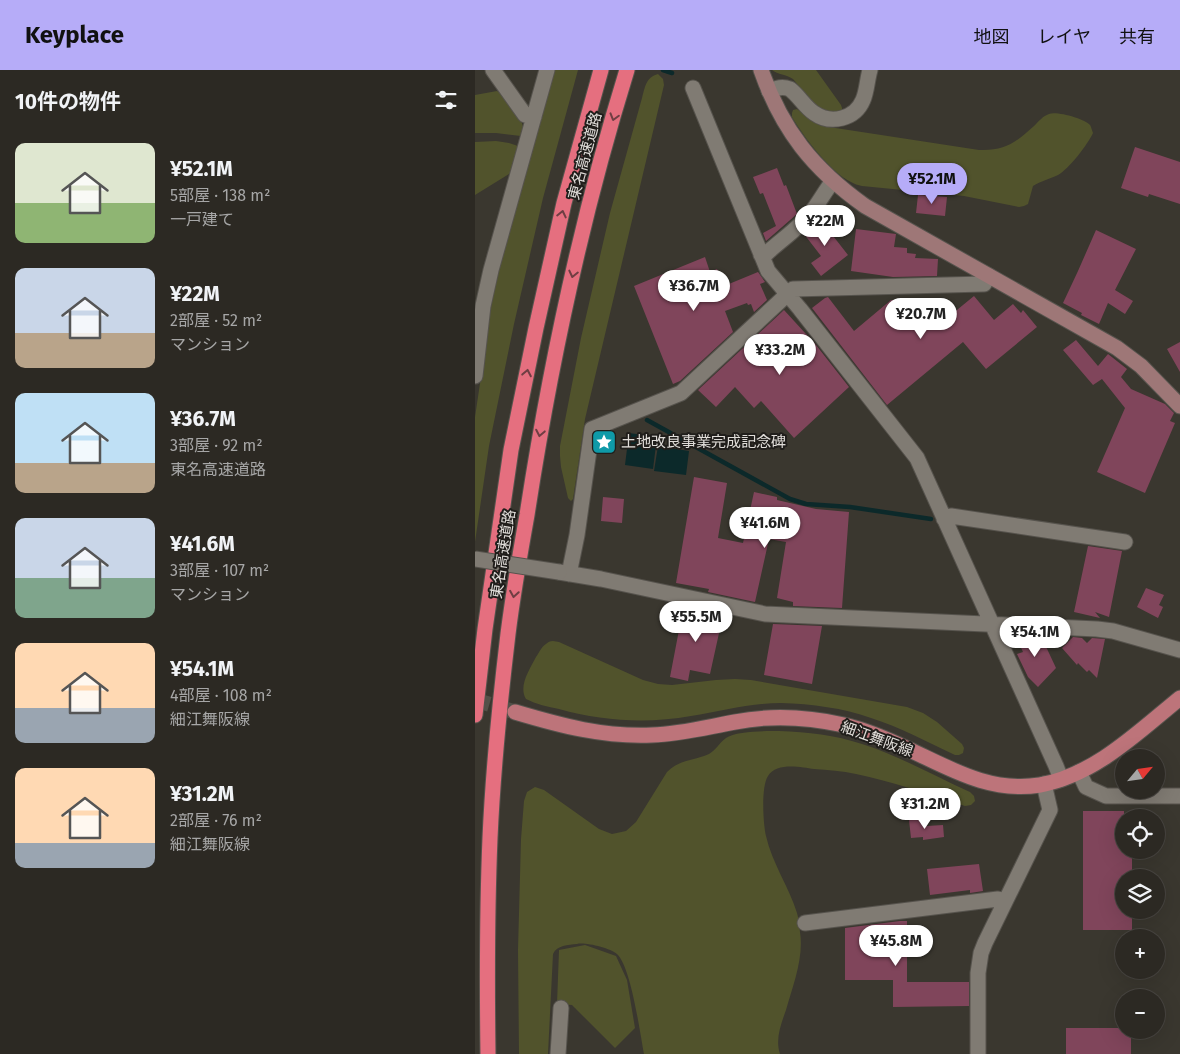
<!DOCTYPE html>
<html lang="ja">
<meta charset="utf-8">
<style>
:root{--surface:#2c2923;--page:#383530;--text:#f1f3f6;--muted:#a6a6a6;--line:#484541;--accent:#b6acf8}
body{margin:0;font-family:"Fira Sans","Noto Sans JP",sans-serif;background:var(--page);color:var(--text);height:100vh;display:flex;flex-direction:column;font-size:19px;white-space:nowrap}
*{box-sizing:border-box;margin:0}
p{font-size:16px;color:var(--muted)}
.icon{flex:none;width:28px;height:28px;fill:none;stroke:currentColor;stroke-width:2;stroke-linecap:round;stroke-linejoin:round}
.map{position:relative;flex:1;overflow:hidden}
.side{display:flex;flex-direction:column;background:var(--surface);width:475px}
.side>*{flex:none}
.needle{width:32px;rotate:61deg}
.controls{position:absolute;left:640px;top:679px;display:grid;gap:10px}
.controls a{display:grid;place-items:center;width:50px;height:50px;border-radius:50%;background:var(--surface);box-shadow:0 5px 20px #0002,0 0 0 1px var(--line);font-size:25px}
.price{position:absolute;translate:-50% -42px;padding:0 11px;border-radius:18px;background:#fff;color:#222;font-size:16px;line-height:32px;filter:drop-shadow(0 1px 2px #0008)}
.price::after{content:'';position:absolute;left:50%;top:30px;width:15px;height:11px;margin-left:-8px;background:inherit;clip-path:polygon(0 0,100% 0,50% 100%)}
.price.selected{background:var(--accent);color:#111}
ul{padding:0;list-style:none}
li{display:flex;align-items:center;gap:15px;height:125px;padding:0 15px}
li span{display:grid;place-items:center;flex:none;width:140px;height:100px;border-radius:10px;color:#555}
li>.icon{margin-inline-start:auto}
span .icon{width:60px;height:60px;fill:#fffc;stroke-width:1}
li b{font-size:21px}
h2{display:flex;justify-content:space-between;align-items:center;height:60px;padding:0 15px;font-size:21px}
header{display:flex;align-items:center;gap:30px;box-sizing:border-box;height:70px;padding:0 25px;background:var(--accent);color:#111}
header strong{font-size:24px}
nav{display:flex;gap:28px;margin-inline-start:auto;font-size:18px}
main{display:flex;flex:1;min-height:0}
.map>svg:first-child{display:block}
</style>
<header>
<strong>Keyplace</strong>
<nav><a>地図</a><a>レイヤ</a><a>共有</a></nav>
</header>
<main>
<section class="side">
<h2>10件の物件<svg class="icon" aria-label="filters" viewBox="0 0 24 24"><path d="M4 7h16M4 17h16"/><circle cx="9" cy="7" r="2"/><circle cx="15" cy="17" r="2"/></svg></h2>
<ul>
<li><span style="background:linear-gradient(#dfe7d0 60%,#8fb573 0)"><svg class="icon" aria-label="home" viewBox="0 0 24 24"><path d="M3 11l9-7 9 7M6 9v11h12V9"/></svg></span><div><b>¥52.1M</b><p>5部屋 · 138 m²</p><p>一戸建て</p></div></li>
<li><span style="background:linear-gradient(#c9d6e8 65%,#b9a48a 0)"><svg class="icon" aria-label="home" viewBox="0 0 24 24"><path d="M3 11l9-7 9 7M6 9v11h12V9"/></svg></span><div><b>¥22M</b><p>2部屋 · 52 m²</p><p>マンション</p></div></li>
<li><span style="background:linear-gradient(#bfe0f5 70%,#b9a48a 0)"><svg class="icon" aria-label="home" viewBox="0 0 24 24"><path d="M3 11l9-7 9 7M6 9v11h12V9"/></svg></span><div><b>¥36.7M</b><p>3部屋 · 92 m²</p><p>東名高速道路</p></div></li>
<li><span style="background:linear-gradient(#c9d6e8 60%,#7fa58c 0)"><svg class="icon" aria-label="home" viewBox="0 0 24 24"><path d="M3 11l9-7 9 7M6 9v11h12V9"/></svg></span><div><b>¥41.6M</b><p>3部屋 · 107 m²</p><p>マンション</p></div></li>
<li><span style="background:linear-gradient(#ffd9b3 65%,#9aa5b1 0)"><svg class="icon" aria-label="home" viewBox="0 0 24 24"><path d="M3 11l9-7 9 7M6 9v11h12V9"/></svg></span><div><b>¥54.1M</b><p>4部屋 · 108 m²</p><p>細江舞阪線</p></div></li>
<li><span style="background:linear-gradient(#ffd9b3 75%,#9aa5b1 0)"><svg class="icon" aria-label="home" viewBox="0 0 24 24"><path d="M3 11l9-7 9 7M6 9v11h12V9"/></svg></span><div><b>¥31.2M</b><p>2部屋 · 76 m²</p><p>細江舞阪線</p></div></li>
</ul>
</section>
<div class="map">
<svg width="705" height="984" viewBox="0 0 705 984">
<rect width="100%" height="100%" fill="#3a372f"/>
<path fill="#51532c" d="M79 0H103L68 128 39 254 14 376 0 472V347L7 300 12 256 18 219Z
M297 0H341L366 35 367 38V40C345 49 330 23 318 9 311 4 303 5 297 0Z
M183 4 188 9 189 15 110 349 98 429 96 431 93 428 86 397 85 386V376L106 268 135 143 167 28C170 17 171 7 183 4Z
M22 21C35 27 47 48 49 61L46 66 21 63H0V25Z
M322 39 336 50 344 55 354 57 504 80C530 81 540 73 559 56 564 51 568 46 574 44 582 41 610 49 615 55 616 56 617 61 618 63 613 74 594 99 583 105 574 109 566 111 558 116L553 134 549 136 544 137 489 126 387 116C383 115 379 114 376 112 355 102 329 67 317 47V43L318 40Z
M21 71 34 73 43 76 39 100 34 104 0 125V72Z
M78 571 84 572 168 610 183 614 197 615 241 610 260 609 276 610 432 637 448 643 462 652 487 674 489 678 488 683 484 685H480C452 672 425 657 396 648 368 638 337 634 306 633 275 633 246 641 216 646 172 654 127 651 84 639 73 637 61 634 51 629 43 616 55 599 61 587 64 583 66 577 71 574 73 572 75 571 78 571Z
M304 661C333 662 360 665 387 674 425 686 459 706 495 722L499 726 500 731 496 735 490 736C455 725 416 711 381 704 367 701 353 700 339 699 326 697 301 692 293 706 286 716 288 753 291 766 297 793 314 817 322 843 324 849 324 856 325 862 329 888 318 915 311 940 306 954 300 969 305 984H169C165 963 156 897 142 884 135 878 110 872 102 874 93 875 82 875 78 884L73 984H44L43 880 46 769 49 731 52 722 60 717 69 720 124 759 137 764 151 761 161 752 192 702C205 689 218 691 234 684 241 680 244 673 251 668 260 661 292 661 304 661Z
M110 875 141 886 152 910 160 958 140 978 97 935 82 934 84 880Z"/>
<path fill="#0c292a" d="M154 363 182 367 178 399 150 395Z
M183 376 214 381 211 405 179 401Z"/>
<g fill="none" stroke-linecap="round" stroke-linejoin="round">
<path stroke="#0c292a" stroke-width="4.5" d="M188 0 197 3
M172 350 315 429 331 434 375 437 456 449"/>
</g>
<path fill="#80455b" d="M660 77 705 92V134L674 124 673 127 646 118Z
M302 98 309 116 311 115 322 144 291 171 288 163 301 156 288 123 285 124 278 107Z
M443 125 472 127 470 146 441 143Z
M344 148 373 185 346 206 336 193 346 186 329 164Z
M381 159 421 164 419 177 432 178V183L441 184 440 188 463 189 462 206 418 207 376 201Z
M621 160 661 179 640 220 658 231 650 244 633 233 624 254 606 245 607 243 588 233 603 201Z
M230 187 235 202 242 199 249 216 283 202 290 212 285 214 292 230 279 242 276 234 273 235 272 233 250 241 258 262 205 311 198 314 159 216Z
M499 226 519 250 538 234 546 243 548 240 562 257 511 299 488 272 412 335 337 238 350 228 353 227 379 261 416 230H420L429 241 444 228 466 253Z
M309 240 341 275 374 317 319 368 286 331 279 338 260 317 241 337 223 320Z
M601 270 623 296 633 284 652 299 646 307 656 319 690 334 699 343 695 351 700 353 670 423 622 402 650 338 627 309 618 315 588 280Z
M705 272V302L692 279Z
M219 407 252 413 243 468 268 473 279 422 302 427V430L341 439 374 442 367 538 318 536V532L302 528 311 472 294 469 280 532 233 522 234 519 201 513Z
M128 427 149 429 147 453 126 451Z
M613 476 647 481 634 547 620 542 625 548 599 542Z
M671 518 689 525 684 535 688 537 683 548 662 537Z
M208 539 229 543V541L248 545 235 604 215 600 213 611 195 607Z
M298 554 347 556 337 614 289 605Z
M546 565 566 566 581 598 563 617 553 607 542 584 548 582 541 567Z
M598 567 607 568 612 573 617 568 630 569 622 608 614 600 612 602 603 593 602 595 587 578Z
M608 741H649V780H657V808H649V840H657V860H608Z
M451 748 452 756 468 755 469 767 448 770V767L436 768 434 750Z
M504 794 508 821 495 823V820L455 825 452 799Z
M425 851H432V912H494V936L418 937V910H370V858Z
M591 958H649V960H656V984H591Z"/>
<g fill="none" stroke-linecap="round" stroke-linejoin="round">
<path stroke="#535048" stroke-width="15" stroke-dasharray="15 8" stroke-linecap="butt" d="M0 630 37 641"/>
<defs>
<path id="street" d="M18 0 50 45 59 47
M218 18 293 201 325 239 442 388 581 696 586 709
M294 21C302 18 307 16 315 19 324 26 330 37 339 43 356 55 380 49 388 30 392 21 392 10 395 0
M286 185 292 183C307 169 326 157 338 140 345 131 350 121 358 111
M0 306 8 236 16 200 72 0
M469 449 476 446 650 472
M84 502 126 509 290 544 622 559 638 561 705 580
M94 504 102 465 117 359 206 323 318 219 509 214 514 206
M604 702 611 717 631 726H705
M330 853 523 829 530 832
M83 984 86 938
M503 984V903L506 883 510 873 575 740 569 714"/>
<path id="secondary" d="M286 0C307 60 338 99 390 136L642 278 666 296 705 336"/>
<path id="primary" d="M40 642C87 656 128 667 177 665 206 664 232 657 260 652 295 645 333 647 369 655 391 660 412 669 433 679 476 699 515 723 565 715 620 705 663 662 705 628"/>
<path id="highway" d="M0 645 10 559 36 380 61 258 89 133 126 0
M13 984C12 912 12 840 15 768 18 700 25 631 33 564 38 524 45 484 52 445 75 295 107 145 152 0"/>
</defs>
<use href="#street" stroke="#56534d" stroke-width="17"/>
<use href="#secondary" stroke="#56534d" stroke-width="17"/>
<use href="#primary" stroke="#56534d" stroke-width="17"/>
<use href="#highway" stroke="#56534d" stroke-width="17"/>
<use href="#street" stroke="#807b73" stroke-width="15"/>
<use href="#secondary" stroke="#9e7777" stroke-width="15"/>
<use href="#primary" stroke="#bd747a" stroke-width="15"/>
<use href="#highway" stroke="#e56f7f" stroke-width="15"/>
<defs>
<path id="street-bridge" d="M0 489 84 502"/>
</defs>
<use href="#street-bridge" stroke="#56534d" stroke-width="17" stroke-linecap="butt"/>
<use href="#street-bridge" stroke="#807b73" stroke-width="15"/>
</g>
<defs><path id="oneway-chevron" d="M-2-3.5L2.5 0L-2 3.5" fill="none" stroke-width="1.6" stroke-linecap="round" stroke-linejoin="round" transform="scale(1.25)"/></defs>
<g stroke="#6f3e43">
<use href="#oneway-chevron" transform="translate(139 47) rotate(106)"/>
<use href="#oneway-chevron" transform="translate(87 144) rotate(-77)"/>
<use href="#oneway-chevron" transform="translate(98 204) rotate(103)"/>
<use href="#oneway-chevron" transform="translate(52 303) rotate(-79)"/>
<use href="#oneway-chevron" transform="translate(65 363) rotate(101)"/>
<use href="#oneway-chevron" transform="translate(39 524) rotate(99)"/>
</g>
<defs>
<symbol id="sight-square" viewBox="-11 -11 22 22"><rect x="-9" y="-9" width="18" height="18" rx="4" fill="#0f9aa8" stroke="#201e1b"/><path d="M0-6L1.8-2.2L6-1.7L2.9 1.2L3.7 5.4L0 3.3L-3.7 5.4L-2.9 1.2L-6-1.7L-1.8-2.2Z" fill="#fff"/></symbol>
</defs>
<g fill-rule="evenodd">
<use href="#sight-square" x="115" y="358" width="28" height="28"/>
</g>
<g text-anchor="middle" stroke-width="4" stroke-linejoin="round" paint-order="stroke">
<g font-size="15" fill="#e0ddd9" stroke="#201e1b">
<text transform="translate(110 86) rotate(-75)" y="5">東名高速道路</text>
<text transform="translate(28 484) rotate(-81)" y="5">東名高速道路</text>
<text transform="translate(402 669) rotate(20)" y="5">細江舞阪線</text>
</g>
<g font-size="15" fill="#e0ddd9" stroke="#201e1b" text-anchor="start">
<text x="146" y="377">土地改良事業完成記念碑</text>
</g>
</g>
</svg>
<div class="controls">
<a><svg class="needle" viewBox="-14 -14 28 28"><path d="M0-13l5 13h-10z" fill="#e53935"/><path d="M0 13l5-13h-10z" fill="#a6a6a6"/></svg></a>
<a><svg class="icon" aria-label="locate" viewBox="0 0 24 24"><circle cx="12" cy="12" r="6"/><path d="M12 2v4M12 18v4M2 12h4M18 12h4"/></svg></a>
<a><svg class="icon" aria-label="layers" viewBox="0 0 24 24"><path d="M12 4l9 5-9 5-9-5zM3 14l9 5 9-5"/></svg></a>
<a>+</a>
<a>−</a>
</div>
<b class="price selected" style="left:457px;top:135px">¥52.1M</b>
<b class="price" style="left:350px;top:177px">¥22M</b>
<b class="price" style="left:219px;top:242px">¥36.7M</b>
<b class="price" style="left:446px;top:270px">¥20.7M</b>
<b class="price" style="left:305px;top:306px">¥33.2M</b>
<b class="price" style="left:290px;top:479px">¥41.6M</b>
<b class="price" style="left:221px;top:573px">¥55.5M</b>
<b class="price" style="left:560px;top:588px">¥54.1M</b>
<b class="price" style="left:450px;top:760px">¥31.2M</b>
<b class="price" style="left:421px;top:897px">¥45.8M</b>
</div>
</main>
